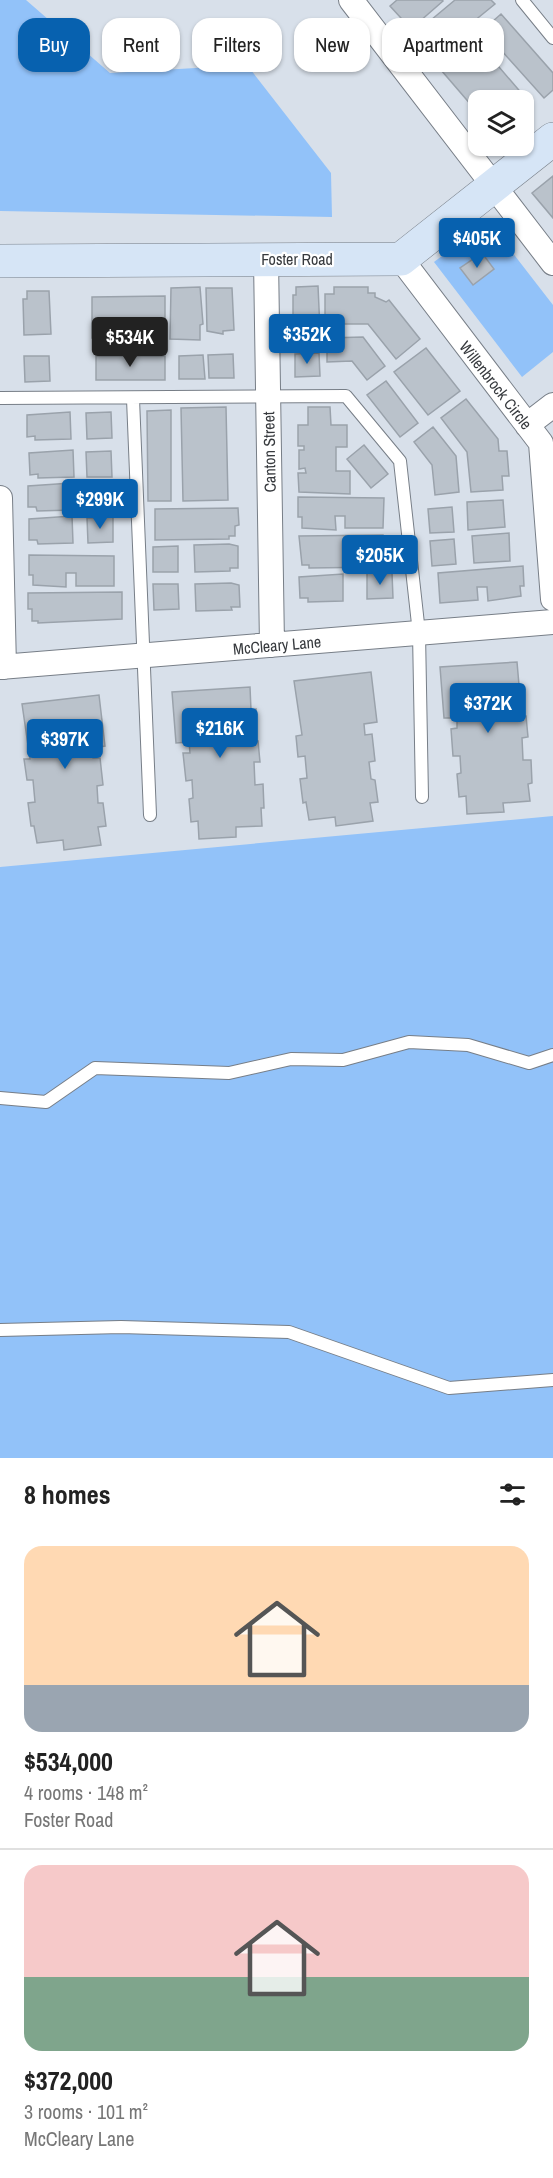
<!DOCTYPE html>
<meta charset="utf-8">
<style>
:root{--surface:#fff;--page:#f6f6f6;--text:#222;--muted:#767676;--line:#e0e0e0;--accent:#0761af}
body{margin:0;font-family:"Archivo Narrow",sans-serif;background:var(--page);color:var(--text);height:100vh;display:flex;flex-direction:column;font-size:22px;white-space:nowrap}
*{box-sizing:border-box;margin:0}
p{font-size:20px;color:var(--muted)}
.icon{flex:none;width:33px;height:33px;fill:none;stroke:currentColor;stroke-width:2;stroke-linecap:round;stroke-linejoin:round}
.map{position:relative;height:1458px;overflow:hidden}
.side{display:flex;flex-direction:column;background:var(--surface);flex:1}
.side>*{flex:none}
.guide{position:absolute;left:18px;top:18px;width:518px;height:54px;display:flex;gap:12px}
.fabs{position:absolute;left:468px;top:90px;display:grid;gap:12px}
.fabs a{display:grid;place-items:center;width:66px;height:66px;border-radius:12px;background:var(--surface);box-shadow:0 2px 4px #0004;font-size:30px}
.price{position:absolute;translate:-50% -51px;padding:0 14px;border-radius:6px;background:var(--accent);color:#fff;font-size:20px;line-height:39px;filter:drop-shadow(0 2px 3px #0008)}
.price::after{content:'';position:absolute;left:50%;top:36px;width:18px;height:14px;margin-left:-9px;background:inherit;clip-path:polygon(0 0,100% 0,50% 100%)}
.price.selected{background:#222;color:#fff}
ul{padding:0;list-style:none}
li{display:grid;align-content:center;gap:12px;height:318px;padding:0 24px}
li+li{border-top:2px solid var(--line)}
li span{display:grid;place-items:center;height:186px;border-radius:18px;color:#555}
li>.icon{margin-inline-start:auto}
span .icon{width:108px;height:108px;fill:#fffc;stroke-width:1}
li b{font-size:26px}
h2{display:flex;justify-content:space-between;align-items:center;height:72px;padding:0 24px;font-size:26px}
.tag{padding:0 21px;border-radius:18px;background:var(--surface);box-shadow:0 2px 4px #0004;font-size:21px;line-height:54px}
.tag.selected{background:var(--accent);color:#fff}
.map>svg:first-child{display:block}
</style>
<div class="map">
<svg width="553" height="1458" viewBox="0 0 553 1458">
<rect width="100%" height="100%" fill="#d8e0ea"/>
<path fill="#92c2f9" d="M0 0H26L110 73 247 65 331 173 332 217 0 211Z
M488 221 553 305V352L522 377 434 262Z
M553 816V1458H0V867Z"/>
<path fill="#bac2cb" stroke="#9aa2ab" stroke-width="1.5" d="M397 0H442L443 1 411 29 390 6Z
M455 0H491L495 4 430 57 413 35Z
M501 14 553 73V90L544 98 483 30Z
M470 33 529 102 524 106V100H478V113L435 63Z
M553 176V218L532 193Z
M482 253 494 269 473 285 460 268Z
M318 286 320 330H293V295H296V287Z
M200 287 203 324 200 325V340L170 339 171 288Z
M334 287H368V293H375V297L386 302 389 300 420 339 396 359 368 324H325V294H334Z
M206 288H232L234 330 223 331V334L207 331Z
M27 291H49L51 334 24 335 23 299H27Z
M165 296V338H92V297Z
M363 337 385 366 367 380 352 361 327 362V338Z
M426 348 460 391 428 415 394 372Z
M319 353 320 376 295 377V354Z
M233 354 234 378H209L208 355Z
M203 355 205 379H179V356Z
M24 356H49L50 381 25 382Z
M96 356H165V380H96Z
M386 381 418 423 400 437 367 395Z
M466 399 498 439 499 451H507L509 476H502L503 490 471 492 467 452 441 418Z
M226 407 228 500 183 501 181 408Z
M308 407H330L331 425H347V447H336V471H350V494L299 492 298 473H306L305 468 299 469V450H304V446H298V425H308Z
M171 410V501H148L147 411Z
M70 412 71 439 35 440V436L27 437V415Z
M111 412 112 438 87 439 86 413Z
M433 427 456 456 459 492 435 495 432 465 414 442Z
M364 445 388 474 371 488 347 459Z
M73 450 74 477 38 478V474L30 475 29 453Z
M111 451 112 477H87L86 452Z
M71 483 72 510 37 511 36 507H28V486Z
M86 484H111L112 509 86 510Z
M298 497 384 498 383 528H345V516H335L336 530 302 528V517H298Z
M503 500 505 527 468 530 467 502Z
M452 507 454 532 430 533 428 509Z
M238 508 239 525 235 526V536H229V539L155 540V509Z
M72 516 73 543 38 544 37 540H29V519Z
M113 517V542L88 543 87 518Z
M509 533 510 561 474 563 472 536Z
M383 535 384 567 309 568V565H302L299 536Z
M454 539 456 564 432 566 430 541Z
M229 544 238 546V568H230V571L195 572 194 545Z
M178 546V572H153V547Z
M29 555 114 556V586H76V573H66V587L33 585V575H29Z
M523 566 524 586H520L521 596 488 601 487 587H477L478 600 440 603 438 573Z
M367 573H392L393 598 367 599Z
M343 574V601L308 602V598H300L299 577Z
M231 583 239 585 240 607H231L232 610 196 611 195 584Z
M153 584H178L179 609 154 610Z
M122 592V619L38 623V621H32V609H28V593Z
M517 662 519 685H523L524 693H518L520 717 526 716 528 737 522 738 523 760H531L532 783 528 784 530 801 503 803 504 812 467 814 466 796 459 797 457 774 461 773 460 756H453L451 729 457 728V718H444L440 667Z
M371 672 377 722 364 724 365 735 372 734 375 761 369 762 371 779 375 780 378 802 370 803 373 821 336 826 335 817 309 820 306 802 303 803 300 779 307 778 305 756 298 757 296 736 302 735 294 681Z
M250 687 251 710 256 709V718H250L252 741H258L260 762H254L255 785 263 784 264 808H261L262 826 236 827V837L199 839 198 821 191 822 189 799 193 798 192 780 186 781 183 753H190L189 742 176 743 172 692Z
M99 695 105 746 92 748 93 758H100L103 785 97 786 98 803H103L106 826 98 827 101 845 64 850 63 840 37 843 34 826H31L28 803 35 802 33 780H27L24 759H30L22 704Z"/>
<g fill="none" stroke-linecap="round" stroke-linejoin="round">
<defs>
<path id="lane" d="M522 0 553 38
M0 398 346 396 400 461 419 633 422 797
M133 399 150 815
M0 1098 46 1102 95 1068 229 1073 291 1059 343 1060 409 1042 468 1045 529 1063 553 1055
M0 1330 121 1327 289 1332 449 1388 553 1380"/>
<path id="street" d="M351 0 553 263
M401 259 541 443 553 599
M266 260 272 645
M527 425 553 405
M0 498 4 667
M0 667 553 622"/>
<path id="secondary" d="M0 261 401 259 553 139"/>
</defs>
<use href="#lane" stroke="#777e87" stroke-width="14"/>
<use href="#street" stroke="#777e87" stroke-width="26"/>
<use href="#secondary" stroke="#777e87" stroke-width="34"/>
<use href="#lane" stroke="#fff" stroke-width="12"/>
<use href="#street" stroke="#fff" stroke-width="24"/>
<use href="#secondary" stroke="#d6e5f6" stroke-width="33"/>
</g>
<g text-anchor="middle" stroke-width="4.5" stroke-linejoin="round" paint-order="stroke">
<g font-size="16" fill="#373a3e" stroke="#fff">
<text x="297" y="265">Foster Road</text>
<text transform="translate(496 385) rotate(52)" y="6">Willenbrock Circle</text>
<text transform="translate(269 452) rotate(-91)" y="6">Canton Street</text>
<text transform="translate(277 645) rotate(-5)" y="6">McCleary Lane</text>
</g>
</g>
</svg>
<div class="fabs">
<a><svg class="icon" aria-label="layers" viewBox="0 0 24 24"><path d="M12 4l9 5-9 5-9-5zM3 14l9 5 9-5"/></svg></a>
</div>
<b class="price" style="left:477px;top:269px">$405K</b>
<b class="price" style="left:307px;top:365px">$352K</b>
<b class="price selected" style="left:130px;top:368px">$534K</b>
<b class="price" style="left:100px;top:530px">$299K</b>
<b class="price" style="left:380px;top:586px">$205K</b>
<b class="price" style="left:488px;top:734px">$372K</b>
<b class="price" style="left:220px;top:759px">$216K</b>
<b class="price" style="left:65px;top:770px">$397K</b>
<div class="guide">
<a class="tag selected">Buy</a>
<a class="tag">Rent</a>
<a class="tag">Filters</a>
<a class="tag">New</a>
<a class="tag">Apartment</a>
</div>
</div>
<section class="side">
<h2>8 homes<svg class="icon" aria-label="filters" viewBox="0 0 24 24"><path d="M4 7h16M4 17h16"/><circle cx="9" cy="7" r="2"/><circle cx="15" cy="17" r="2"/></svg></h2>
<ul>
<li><span style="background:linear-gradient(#ffd9b3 75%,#9aa5b1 0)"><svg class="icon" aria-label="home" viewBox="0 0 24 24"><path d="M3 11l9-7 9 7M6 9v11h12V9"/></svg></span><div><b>$534,000</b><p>4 rooms · 148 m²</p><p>Foster Road</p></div></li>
<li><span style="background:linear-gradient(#f6c9c9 60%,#7fa58c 0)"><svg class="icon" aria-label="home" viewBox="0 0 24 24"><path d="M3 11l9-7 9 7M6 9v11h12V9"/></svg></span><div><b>$372,000</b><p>3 rooms · 101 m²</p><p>McCleary Lane</p></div></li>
</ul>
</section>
